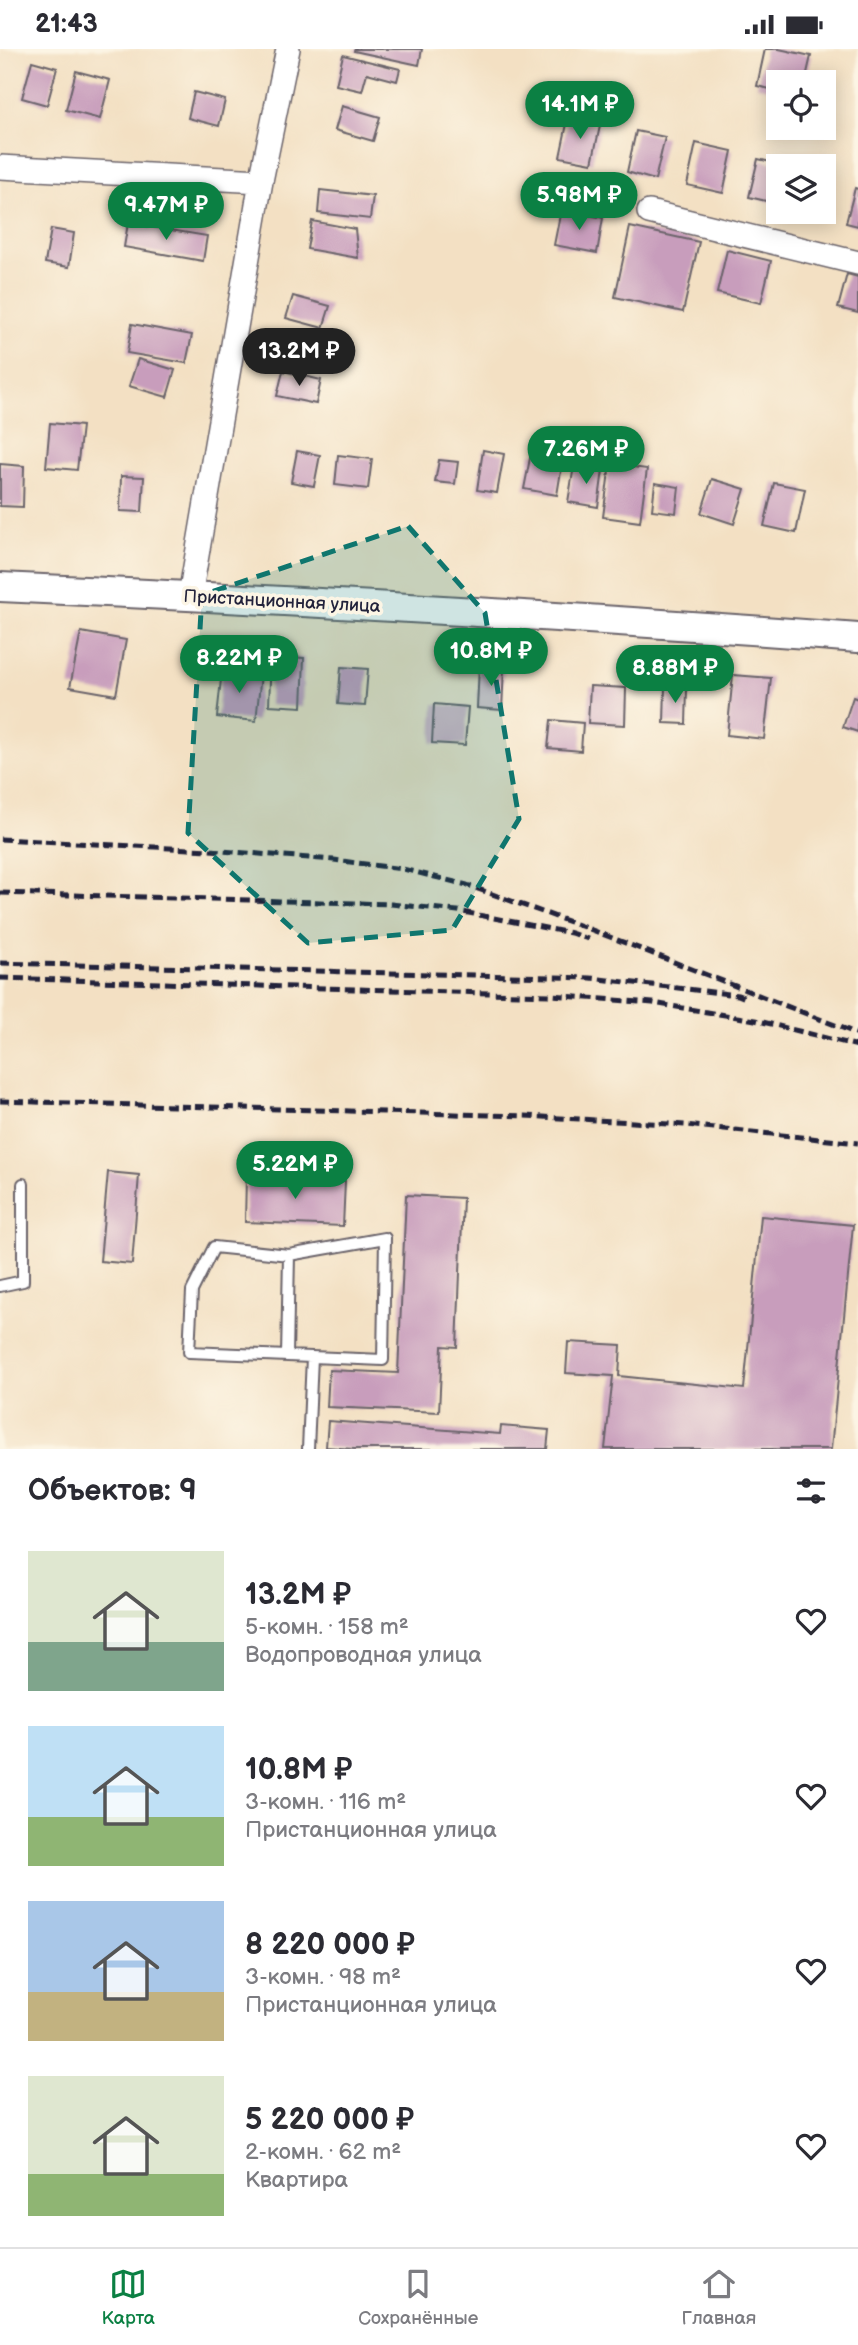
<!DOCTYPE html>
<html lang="ru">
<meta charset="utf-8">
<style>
:root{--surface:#fff;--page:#f7f7f7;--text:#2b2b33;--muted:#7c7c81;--line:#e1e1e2;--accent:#0b8043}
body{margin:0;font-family:"Balsamiq Sans",sans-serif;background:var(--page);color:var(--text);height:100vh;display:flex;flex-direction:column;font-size:26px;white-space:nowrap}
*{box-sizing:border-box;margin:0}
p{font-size:23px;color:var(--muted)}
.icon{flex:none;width:38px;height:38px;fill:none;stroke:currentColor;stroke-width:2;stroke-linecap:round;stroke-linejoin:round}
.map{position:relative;height:1400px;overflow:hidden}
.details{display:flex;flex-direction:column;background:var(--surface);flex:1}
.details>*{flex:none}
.controls{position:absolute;left:766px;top:21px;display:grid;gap:14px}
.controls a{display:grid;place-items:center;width:70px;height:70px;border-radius:0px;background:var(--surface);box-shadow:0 4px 18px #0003;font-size:35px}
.price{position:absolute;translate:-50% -60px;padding:0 16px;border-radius:24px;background:var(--accent);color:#fff;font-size:23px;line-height:46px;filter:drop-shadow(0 2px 4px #0008)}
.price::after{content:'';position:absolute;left:50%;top:42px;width:21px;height:16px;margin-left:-10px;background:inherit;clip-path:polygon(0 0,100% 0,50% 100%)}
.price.current{background:#222;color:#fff}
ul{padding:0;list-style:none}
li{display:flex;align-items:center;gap:21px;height:175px;padding:0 28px}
li span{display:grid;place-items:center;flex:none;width:196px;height:140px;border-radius:0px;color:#555}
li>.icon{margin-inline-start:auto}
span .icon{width:84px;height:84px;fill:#fffc;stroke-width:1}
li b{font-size:30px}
h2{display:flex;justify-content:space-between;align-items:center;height:84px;padding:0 28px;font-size:30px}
.status{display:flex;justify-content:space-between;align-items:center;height:49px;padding:0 35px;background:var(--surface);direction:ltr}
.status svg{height:19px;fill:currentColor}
.menu{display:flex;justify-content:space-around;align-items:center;height:98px;border-top:2px solid var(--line);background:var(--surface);font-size:19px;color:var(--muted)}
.menu a{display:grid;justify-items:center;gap:4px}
.menu .current{color:var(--accent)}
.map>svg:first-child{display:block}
</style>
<div class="status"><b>21:43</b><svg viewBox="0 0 49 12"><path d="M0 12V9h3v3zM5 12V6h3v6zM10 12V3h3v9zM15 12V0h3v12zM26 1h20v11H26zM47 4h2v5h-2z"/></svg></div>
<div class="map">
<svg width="858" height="1400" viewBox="0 0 858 1400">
<rect width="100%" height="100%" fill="#fcf5e5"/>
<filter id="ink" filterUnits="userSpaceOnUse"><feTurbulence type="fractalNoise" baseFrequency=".0143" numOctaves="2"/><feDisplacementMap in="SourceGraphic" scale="14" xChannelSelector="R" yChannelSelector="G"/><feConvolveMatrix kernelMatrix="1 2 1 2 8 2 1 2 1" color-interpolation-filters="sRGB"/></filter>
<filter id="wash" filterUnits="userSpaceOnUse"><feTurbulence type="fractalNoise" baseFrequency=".00686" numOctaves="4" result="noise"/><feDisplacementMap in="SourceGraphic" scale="28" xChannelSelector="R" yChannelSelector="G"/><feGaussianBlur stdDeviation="1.57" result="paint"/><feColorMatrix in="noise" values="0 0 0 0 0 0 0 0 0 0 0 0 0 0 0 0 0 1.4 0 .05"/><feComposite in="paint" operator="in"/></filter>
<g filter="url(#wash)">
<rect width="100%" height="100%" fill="#f3e0c3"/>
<g id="blocks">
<path fill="#c89dbc" d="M355 0H422L419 16 354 2Z
M765 0H779L811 7 805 33H779V42L757 37Z
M343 6 400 20 397 32 367 24 362 42 336 36Z
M32 12 57 19 47 56 22 49Z
M76 22 110 31 100 70 66 61Z
M194 43 225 51 219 77 188 69Z
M342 57 380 68 373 92 335 81Z
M568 70 600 77 592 114 560 108Z
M636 82 665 88 655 131 627 123Z
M696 94 732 102 723 144 687 136Z
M758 110 779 115V155L749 148Z
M855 139 858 140V177L846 174Z
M320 141 373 147 370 170 318 164Z
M561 161 603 169 597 204 554 196Z
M312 172 355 180 358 209 307 200Z
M128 174 207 187 203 212 124 198Z
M630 178 699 193 683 263 615 248Z
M51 180 74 184 69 218 45 214Z
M727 201 771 212 761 254 717 244Z
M847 225 858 228V264L838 259Z
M293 247 330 257 323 279 286 269Z
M132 275 192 286 186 314 127 304Z
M138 310 175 321 167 348 129 337Z
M283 322 321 331 316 355 277 347Z
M50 374 82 377 77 421 46 418Z
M483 401 504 405 497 444 477 441Z
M297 402 320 406 314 437 291 433Z
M531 404 563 410 557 446 524 440Z
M338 406 372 410 368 440 335 436Z
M439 411 458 413 455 435 435 433Z
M0 415 24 417 23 458 0 457Z
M610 415 647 420 640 473 603 468Z
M574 417 603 421 598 458 568 453Z
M121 427 144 428 142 463 120 462Z
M712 430 745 440 734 475 701 464Z
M655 434 679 438 676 464 652 461Z
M774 434 805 440 796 484 764 477Z
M81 583 126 591 116 646 70 638Z
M271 607 304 609 302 658 269 656Z
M479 617 504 618 502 661 477 659Z
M341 618 368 620 365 657 338 655Z
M222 621 261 625 256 672 217 668Z
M733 626 771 629 764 690 727 686Z
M590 637 626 639 625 676 588 674Z
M665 638 687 639 686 675 664 674Z
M853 648 858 650V683L843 678Z
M434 655 468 658 465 696 432 694Z
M551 671 583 674 581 702 548 699Z
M108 1123 139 1126 132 1215 100 1212Z
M246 1128 345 1132 343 1177 245 1173Z
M406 1146 463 1149 457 1298 442 1297 439 1363 327 1358 329 1321 398 1324Z
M761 1167 853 1176 831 1400H605L613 1327 566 1324 568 1293 621 1296 619 1327 744 1340Z
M328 1372 500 1385 501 1377 549 1381 547 1400H354L326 1398Z"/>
</g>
</g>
<g filter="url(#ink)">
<use href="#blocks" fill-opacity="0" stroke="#6b646b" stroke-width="2"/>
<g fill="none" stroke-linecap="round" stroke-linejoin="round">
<defs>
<path id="service" d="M385 1189 383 1311 189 1303 192 1242 214 1198 289 1206Z
M0 1237 23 1232V1135
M287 1307 289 1206
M308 1400 312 1308"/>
<path id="minor" d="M0 118 261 132
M649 163 858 214
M190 547 261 132 288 0"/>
<path id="tertiary" d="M0 538C286 551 572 567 858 589"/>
</defs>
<use href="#service" stroke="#6b646b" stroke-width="14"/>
<use href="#minor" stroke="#6b646b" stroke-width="26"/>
<use href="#tertiary" stroke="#6b646b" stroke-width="32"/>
<use href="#service" stroke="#fff" stroke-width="10"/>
<use href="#minor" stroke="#fff" stroke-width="23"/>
<use href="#tertiary" stroke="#fff" stroke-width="28"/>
<path stroke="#22223b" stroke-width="5" stroke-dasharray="10 5" stroke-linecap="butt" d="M0 790 210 801 334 811 403 820 467 836 592 881 858 985
M0 844 391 855 458 862 571 884 588 890
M0 914 591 929 738 946 748 950
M0 929 551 946 653 954 755 971 858 997
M0 1052 525 1067 686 1076 858 1094"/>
</g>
</g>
<path fill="#0f766e" fill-opacity="0.2" stroke="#0f766e" stroke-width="5" stroke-dasharray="14 9" stroke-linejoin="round" d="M408 477 485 564 519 770 452 881 308 894 188 784 202 546Z"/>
<g text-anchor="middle" stroke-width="7" stroke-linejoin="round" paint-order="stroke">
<g font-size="18" fill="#22223b" stroke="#fcf5e5">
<text transform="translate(282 552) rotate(3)" y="6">Пристанционная улица</text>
</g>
</g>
</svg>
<div class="controls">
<a><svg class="icon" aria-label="locate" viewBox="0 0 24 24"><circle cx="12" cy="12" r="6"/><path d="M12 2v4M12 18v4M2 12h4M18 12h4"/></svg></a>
<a><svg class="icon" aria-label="layers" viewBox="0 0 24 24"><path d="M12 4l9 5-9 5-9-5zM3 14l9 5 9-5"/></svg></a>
</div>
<b class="price" style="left:580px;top:92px">14.1M ₽</b>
<b class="price" style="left:579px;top:183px">5.98M ₽</b>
<b class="price" style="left:166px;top:193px">9.47M ₽</b>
<b class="price current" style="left:299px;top:339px">13.2M ₽</b>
<b class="price" style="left:586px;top:437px">7.26M ₽</b>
<b class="price" style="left:491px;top:639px">10.8M ₽</b>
<b class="price" style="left:239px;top:646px">8.22M ₽</b>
<b class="price" style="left:675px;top:656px">8.88M ₽</b>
<b class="price" style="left:295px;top:1152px">5.22M ₽</b>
</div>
<section class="details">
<h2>Объектов: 9<svg class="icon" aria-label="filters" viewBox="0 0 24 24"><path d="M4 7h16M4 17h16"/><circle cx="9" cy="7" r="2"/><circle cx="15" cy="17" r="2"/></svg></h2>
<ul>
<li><span style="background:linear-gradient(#dfe7d0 65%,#7fa58c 0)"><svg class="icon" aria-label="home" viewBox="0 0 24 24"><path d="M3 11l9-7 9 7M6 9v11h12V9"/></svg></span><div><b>13.2M ₽</b><p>5-комн. · 158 m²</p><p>Водопроводная улица</p></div><svg class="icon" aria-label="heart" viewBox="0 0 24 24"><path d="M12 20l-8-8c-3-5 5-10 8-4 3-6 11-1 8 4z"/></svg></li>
<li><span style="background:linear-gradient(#bfe0f5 65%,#8fb573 0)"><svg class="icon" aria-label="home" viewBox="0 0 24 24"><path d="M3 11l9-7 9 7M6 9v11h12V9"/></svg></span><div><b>10.8M ₽</b><p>3-комн. · 116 m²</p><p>Пристанционная улица</p></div><svg class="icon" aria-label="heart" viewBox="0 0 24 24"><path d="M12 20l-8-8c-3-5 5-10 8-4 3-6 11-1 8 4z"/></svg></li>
<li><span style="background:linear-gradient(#a9c7e8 65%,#c2b280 0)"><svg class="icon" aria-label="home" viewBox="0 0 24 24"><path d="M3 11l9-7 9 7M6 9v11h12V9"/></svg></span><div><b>8 220 000 ₽</b><p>3-комн. · 98 m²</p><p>Пристанционная улица</p></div><svg class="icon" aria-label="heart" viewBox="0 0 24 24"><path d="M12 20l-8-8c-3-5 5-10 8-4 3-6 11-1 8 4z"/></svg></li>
<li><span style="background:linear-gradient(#dfe7d0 70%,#8fb573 0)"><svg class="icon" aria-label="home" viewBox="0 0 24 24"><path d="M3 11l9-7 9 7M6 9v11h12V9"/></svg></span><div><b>5 220 000 ₽</b><p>2-комн. · 62 m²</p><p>Квартира</p></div><svg class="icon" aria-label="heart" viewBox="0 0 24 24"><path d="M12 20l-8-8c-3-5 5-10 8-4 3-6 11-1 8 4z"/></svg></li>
</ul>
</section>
<nav class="menu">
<a class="current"><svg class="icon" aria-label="map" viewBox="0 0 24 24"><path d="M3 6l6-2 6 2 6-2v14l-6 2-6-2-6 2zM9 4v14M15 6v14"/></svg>Карта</a>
<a><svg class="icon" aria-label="saved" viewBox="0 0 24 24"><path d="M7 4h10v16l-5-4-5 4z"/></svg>Сохранённые</a>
<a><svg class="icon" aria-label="home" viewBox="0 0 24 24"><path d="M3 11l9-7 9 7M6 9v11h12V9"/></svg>Главная</a>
</nav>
